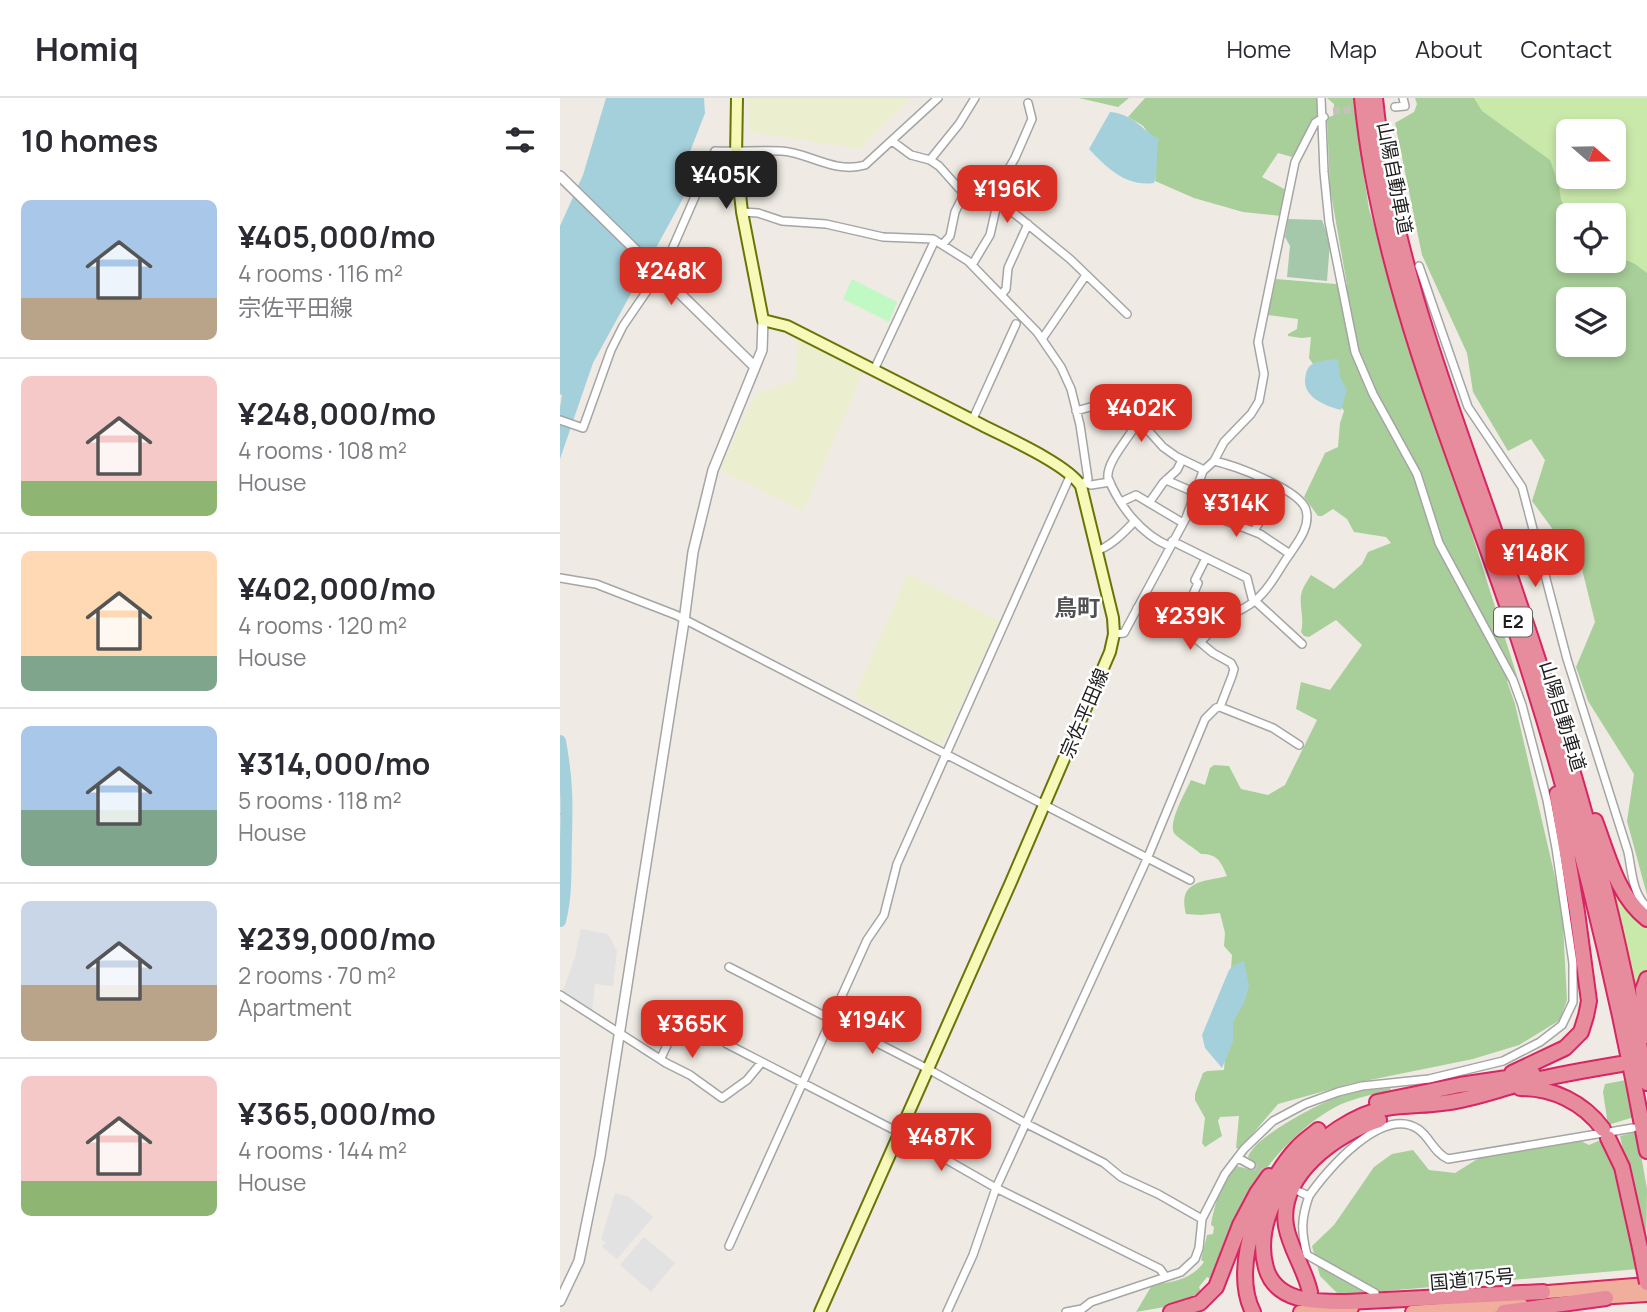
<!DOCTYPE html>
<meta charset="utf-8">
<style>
:root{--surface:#fff;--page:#f2f2f3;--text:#2b2b33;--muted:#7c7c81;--line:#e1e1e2;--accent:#d93025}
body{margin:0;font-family:Manrope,"Noto Sans JP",sans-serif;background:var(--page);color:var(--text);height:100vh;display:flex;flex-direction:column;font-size:26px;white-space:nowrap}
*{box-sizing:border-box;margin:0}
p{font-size:23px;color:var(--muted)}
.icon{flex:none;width:38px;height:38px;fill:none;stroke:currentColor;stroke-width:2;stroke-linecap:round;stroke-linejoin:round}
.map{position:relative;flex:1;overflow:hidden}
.sheet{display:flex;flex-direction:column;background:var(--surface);width:560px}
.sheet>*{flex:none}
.needle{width:46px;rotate:110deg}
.buttons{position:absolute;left:996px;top:21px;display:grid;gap:14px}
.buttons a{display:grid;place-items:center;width:70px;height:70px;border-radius:10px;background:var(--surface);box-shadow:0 4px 10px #0003;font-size:35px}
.price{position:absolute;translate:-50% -60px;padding:0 16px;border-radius:14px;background:var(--accent);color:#fff;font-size:23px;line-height:46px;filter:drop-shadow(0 2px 4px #0008)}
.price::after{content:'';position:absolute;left:50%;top:42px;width:21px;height:16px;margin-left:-10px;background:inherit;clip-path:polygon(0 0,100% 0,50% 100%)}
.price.selected{background:#222;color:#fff}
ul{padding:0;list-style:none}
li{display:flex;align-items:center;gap:21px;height:175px;padding:0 21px}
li+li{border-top:2px solid var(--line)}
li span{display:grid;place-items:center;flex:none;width:196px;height:140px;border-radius:10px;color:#555}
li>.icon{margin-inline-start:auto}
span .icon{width:84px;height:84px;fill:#fffc;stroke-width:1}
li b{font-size:30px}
h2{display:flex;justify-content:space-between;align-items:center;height:84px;padding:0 21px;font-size:30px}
header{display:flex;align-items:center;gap:42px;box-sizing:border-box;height:98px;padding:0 35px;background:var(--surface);border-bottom:2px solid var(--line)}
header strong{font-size:33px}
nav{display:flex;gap:38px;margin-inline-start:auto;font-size:24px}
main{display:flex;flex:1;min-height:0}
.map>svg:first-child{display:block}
</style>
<header>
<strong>Homiq</strong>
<nav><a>Home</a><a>Map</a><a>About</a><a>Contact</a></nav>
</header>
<main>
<section class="sheet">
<h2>10 homes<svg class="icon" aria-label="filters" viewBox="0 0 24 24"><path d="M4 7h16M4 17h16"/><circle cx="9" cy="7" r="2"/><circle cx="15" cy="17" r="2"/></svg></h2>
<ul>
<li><span style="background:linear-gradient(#a9c7e8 70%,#b9a48a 0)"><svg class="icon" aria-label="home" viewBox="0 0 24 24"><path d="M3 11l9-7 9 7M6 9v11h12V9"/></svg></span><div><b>¥405,000/mo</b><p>4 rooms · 116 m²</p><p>宗佐平田線</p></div></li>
<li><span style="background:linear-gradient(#f6c9c9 75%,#8fb573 0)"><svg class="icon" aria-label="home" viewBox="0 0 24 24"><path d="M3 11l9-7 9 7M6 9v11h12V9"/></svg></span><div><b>¥248,000/mo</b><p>4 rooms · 108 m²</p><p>House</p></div></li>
<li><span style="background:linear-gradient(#ffd9b3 75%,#7fa58c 0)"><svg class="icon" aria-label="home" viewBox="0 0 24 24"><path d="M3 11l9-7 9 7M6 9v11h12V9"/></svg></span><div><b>¥402,000/mo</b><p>4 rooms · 120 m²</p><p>House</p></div></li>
<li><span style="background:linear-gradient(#a9c7e8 60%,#7fa58c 0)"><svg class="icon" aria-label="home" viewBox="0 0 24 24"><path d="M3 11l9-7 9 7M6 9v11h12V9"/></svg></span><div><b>¥314,000/mo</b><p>5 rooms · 118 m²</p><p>House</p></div></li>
<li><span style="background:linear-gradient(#c9d6e8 60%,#b9a48a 0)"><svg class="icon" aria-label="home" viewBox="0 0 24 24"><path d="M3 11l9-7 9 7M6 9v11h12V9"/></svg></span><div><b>¥239,000/mo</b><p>2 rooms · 70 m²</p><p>Apartment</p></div></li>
<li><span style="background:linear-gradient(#f6c9c9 75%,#8fb573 0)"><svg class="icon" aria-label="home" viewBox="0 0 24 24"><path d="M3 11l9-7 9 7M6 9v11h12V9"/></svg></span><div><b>¥365,000/mo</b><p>4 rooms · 144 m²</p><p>House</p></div></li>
</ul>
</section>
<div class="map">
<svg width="1087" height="1214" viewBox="0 0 1087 1214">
<rect width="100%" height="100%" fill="#efebe4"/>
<path fill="#ebeecf" d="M187 0H351L300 51 190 34Z
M237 240 304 273 243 413 160 372 195 296 236 282Z
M348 476 440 523 384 643 375 645 300 603 295 596Z"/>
<path fill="#c9e9aa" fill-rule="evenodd" d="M895 0H1087V197L1054 163V117H1008ZM1008 33H1054V79H1008Z
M1057 798 1073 819 1087 828V872L1080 891 1079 908 1053 799Z"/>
<path fill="#a8ce99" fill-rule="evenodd" d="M519 0H569L558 9Z
M585 0H759L758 16 732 59 718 55 702 79 726 92 721 118 683 114 634 100 595 83C598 67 595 41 583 28 579 25 573 22 568 19Z
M767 0H795L796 22 809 111 957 578 947 583 955 606 1002 809 1007 902 1000 922 959 947 913 961 790 986 718 1006 680 1051 676 1050 679 1018 660 1019 658 1023 662 1038 645 1049 642 1045 645 1020 635 1002V996L643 975 647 973 664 972 672 857 664 848 665 835 660 815 641 817 626 816C617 782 644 784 667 778 661 764 658 756 641 756 636 751 616 739 614 735 608 724 626 693 631 682L645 687 650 670 654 667 669 668 681 691 708 697 725 687 757 622 736 611 741 584 770 592 802 547 776 522 749 539 744 538 741 534C745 520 738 506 742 493 744 487 748 482 751 477L774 491 802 466 808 454 831 445 826 439 794 434 787 421 773 411 762 418H758L744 399 765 355 778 349 780 325 784 313 749 260 751 239 741 240 728 238V236L737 231 738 221 708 217 716 181 787 187 770 90 767 20 774 17V6Z
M855 0H914L922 13 990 62 999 88 1001 102 1011 117H1008V163H1054V157L1075 166 1087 175V797L1067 723 1074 676 1028 603 1016 569 1035 524 1022 471 972 403 985 362 971 341 948 353 913 294 907 255 862 157 835 25 854 14 857 6ZM1008 201H1054V247H1008Z
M1066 982 1074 1019 1048 1027 1043 994 1045 986Z
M830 990 831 992C816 996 799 999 784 1005 743 1022 696 1076 677 1116 667 1138 663 1161 653 1182L647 1179 639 1189 642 1196 610 1208 576 1214 592 1187C613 1184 631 1182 644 1164L641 1162 647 1137 653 1136 654 1129 651 1127C654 1108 662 1082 676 1068L689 1071 694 1064 688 1059C695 1038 760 1005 782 997 796 992 815 992 830 990Z
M1077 1034 1087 1091 1086 1161 1060 1038Z
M1043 1041 1053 1069 1078 1171 779 1197 760 1178 752 1148 774 1127 814 1069 832 1056 853 1052 869 1072 895 1075 919 1060 1021 1043 1029 1047Z"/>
<path fill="#a5c7aa" d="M728 121 762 122 770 144 767 183 727 179 730 148 725 139Z"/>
<path fill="#c1f9c5" d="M292 181 337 204 329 224 283 201Z"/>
<path fill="#e2e2e2" d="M21 831 48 836 57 853 53 888 35 886 32 914 3 893 15 859Z
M55 1095 69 1099 93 1119 57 1161 42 1149 46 1144 41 1142Z
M84 1139 115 1165 91 1194 60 1167Z"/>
<path fill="#a4d0dc" d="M46 0H144L145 15 126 64V95L33 265 0 361V309L2 297 0 296V128L23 77Z
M550 14C574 16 580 31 599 41 595 57 599 70 594 85 566 89 547 70 529 51Z
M778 261 780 279 787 292 781 312C767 308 744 300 745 282 746 276 746 271 751 267 758 262 770 262 778 261Z
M684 863 689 888 684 905 673 924V944L662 970 645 950 642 937 669 872 674 867Z"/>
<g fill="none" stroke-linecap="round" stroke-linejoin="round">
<path stroke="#a4d0dc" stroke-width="2" d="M0 716 8 718"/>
<path stroke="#a4d0dc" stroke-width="12" d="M0 643C7 681 7 703 6 741 5 769 7 796 0 823"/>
<path stroke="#c5c2bc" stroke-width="7" stroke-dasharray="7 3.5" stroke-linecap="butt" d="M773 13 803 11
M691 1067 712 1079"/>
<defs>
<path id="minor" d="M835 9 845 8 843 0
M332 43 351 57 370 62 379 68 404 96 433 98 510 161 567 216
M370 62 399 26 415 0
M433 98 455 60 472 21 468 5
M182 114 198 115 222 123 266 126 323 139 373 141 408 163 477 234 501 269 511 291 520 327 528 381 521 388
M383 146 390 138 395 114 404 96
M412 167 430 137 438 102
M859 168 908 309 962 389 1007 561 1068 754C1072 773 1072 795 1087 809
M441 197 446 191 448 170 468 126
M482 241 526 177
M314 272 375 142
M516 313 541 306H547L586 330 603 349 617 359 644 372
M0 322 23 330 51 252 63 228 106 165 155 53C177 54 199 52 221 53 248 54 273 76 305 67L378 0
M412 323 456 226
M577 325C569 340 546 364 548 380 560 409 581 436 609 448
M606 382 636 395
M524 385 531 387 550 384
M561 404 576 397 623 425
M589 405 603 385 617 372 622 362
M631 409 700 436 730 456
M694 433 720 390
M612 443 687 480 692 500 742 546
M536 453C552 448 564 434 575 423
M0 480 36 486 116 517 630 782
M577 510 617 525 653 555 671 565 674 571 672 578 660 609
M620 527 638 485 635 482 646 460
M554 536 564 535 626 420 643 373 654 363 664 344 691 316 699 303 704 276 698 244 735 64 755 25 764 19
M640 544C649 536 657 525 667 519 679 512 690 509 699 499 711 488 718 473 727 460 736 446 751 430 746 412 741 392 674 367 654 363
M169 869 368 971 465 1025 544 1065 561 1079 598 1096 642 1121
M0 897 106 965 130 977 162 1000 187 982 202 964
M101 960 124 911 127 912 167 946 340 1035 436 1090 600 1171 605 1178
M678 1060 691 1067
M740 1094 749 1098C766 1073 822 1007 858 1031 870 1039 874 1055 888 1061L1073 1030
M749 1098C741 1121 741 1133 747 1157L815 1195
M169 1148 307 842 324 817 337 766 511 376
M387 1214 413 1157 436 1090 587 761 645 621 656 610 660 609 713 630 739 647
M506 1214 522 1211 531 1204 621 1174 635 1161 639 1150 642 1121 665 1076 684 1051 713 1023 745 1006 778 994 802 988 869 981 943 963 980 944 1002 927 1013 904V865L996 750 987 702 962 607 953 582 879 445 857 376 813 296 795 254 769 124 764 74 761 0"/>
<path id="tertiary" d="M0 78 195 269
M0 1203 19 1163 40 1059 124 523 133 454 153 372 202 252 203 222"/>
<path id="secondary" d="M177 0 176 60 182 114 203 222 227 228C292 261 357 294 422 327 447 340 507 366 521 388L553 520 554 536 550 554 451 784 260 1214"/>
<path id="trunk" d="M975 1195 1087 1186
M1038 1200 1087 1197
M740 1214 792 1210
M852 1214 961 1206"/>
<path id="motorway" d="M802 0C820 188 900 364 959 542 1014 709 1055 880 1087 1053
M815 0C832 171 901 331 955 493 987 587 1017 682 1041 777 1059 846 1073 915 1087 985
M1035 723C1048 757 1057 798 1087 821
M1086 938 1083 892 1087 881
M952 975 1005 950 1021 934 1026 918 1029 903 1017 814 997 696
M960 990C993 990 1023 1004 1043 1031
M817 1004 900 987 973 976
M1048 1040 1062 1069 1080 1150
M750 1194C745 1171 730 1151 726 1128 718 1077 777 1035 819 1022
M983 1194 787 1204C757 1204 716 1205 706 1170 687 1103 764 1022 826 1010 852 1006 879 1008 905 1001 928 996 949 988 972 983 1001 976 1031 971 1061 966
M611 1214 640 1205 656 1189 680 1127 697 1095 709 1078
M693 1214C669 1167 704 1085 737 1050 743 1043 751 1038 758 1032
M944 1214 1046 1200"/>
</defs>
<use href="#minor" stroke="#a5a5a5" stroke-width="10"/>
<use href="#tertiary" stroke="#a5a5a5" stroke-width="12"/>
<use href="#secondary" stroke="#687406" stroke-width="14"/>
<use href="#trunk" stroke="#d82563" stroke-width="16"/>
<use href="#motorway" stroke="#d82563" stroke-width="18"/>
<use href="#minor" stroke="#fff" stroke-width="7"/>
<use href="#tertiary" stroke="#fff" stroke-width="9"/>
<use href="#secondary" stroke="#f6f9b8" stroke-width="10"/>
<use href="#trunk" stroke="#f0af9d" stroke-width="12"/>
<use href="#motorway" stroke="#e68c9d" stroke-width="14"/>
<defs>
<path id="motorway-bridge" d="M1080 1150 1087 1185"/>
</defs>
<use href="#motorway-bridge" stroke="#d82563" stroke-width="18" stroke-linecap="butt"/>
<use href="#motorway-bridge" stroke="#e68c9d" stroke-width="14"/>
</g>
<g text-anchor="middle" stroke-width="5" stroke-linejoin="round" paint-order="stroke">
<rect fill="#fff" stroke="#626262" stroke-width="2" x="934" y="509.5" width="38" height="29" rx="5"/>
<g font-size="18" font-weight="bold" fill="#1e1e1e">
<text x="953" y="530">E2</text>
</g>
<g font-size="19" fill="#1e1e1e" stroke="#fff">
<text transform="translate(835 80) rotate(79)" y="7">山陽自動車道</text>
<text transform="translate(524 615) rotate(-67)" y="7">宗佐平田線</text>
<text transform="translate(1003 618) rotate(73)" y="7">山陽自動車道</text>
<text transform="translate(912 1181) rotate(-5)" y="7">国道175号</text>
</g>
<g font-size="23" font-weight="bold" fill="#515151" stroke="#fff">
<text x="517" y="518">鳥町</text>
</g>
</g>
</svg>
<div class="buttons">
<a><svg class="needle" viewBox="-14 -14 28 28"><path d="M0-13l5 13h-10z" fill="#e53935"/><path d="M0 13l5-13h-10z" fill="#7c7c81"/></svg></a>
<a><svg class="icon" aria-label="locate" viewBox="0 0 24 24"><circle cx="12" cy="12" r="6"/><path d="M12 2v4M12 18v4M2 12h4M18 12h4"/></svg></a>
<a><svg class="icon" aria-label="layers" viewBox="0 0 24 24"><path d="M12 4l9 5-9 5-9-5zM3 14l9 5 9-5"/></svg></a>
</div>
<b class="price selected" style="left:166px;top:113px">¥405K</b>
<b class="price" style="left:447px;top:127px">¥196K</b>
<b class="price" style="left:111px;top:209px">¥248K</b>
<b class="price" style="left:581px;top:346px">¥402K</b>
<b class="price" style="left:676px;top:441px">¥314K</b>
<b class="price" style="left:975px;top:491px">¥148K</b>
<b class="price" style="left:630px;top:554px">¥239K</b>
<b class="price" style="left:312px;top:958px">¥194K</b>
<b class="price" style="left:132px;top:962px">¥365K</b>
<b class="price" style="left:381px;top:1075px">¥487K</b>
</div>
</main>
